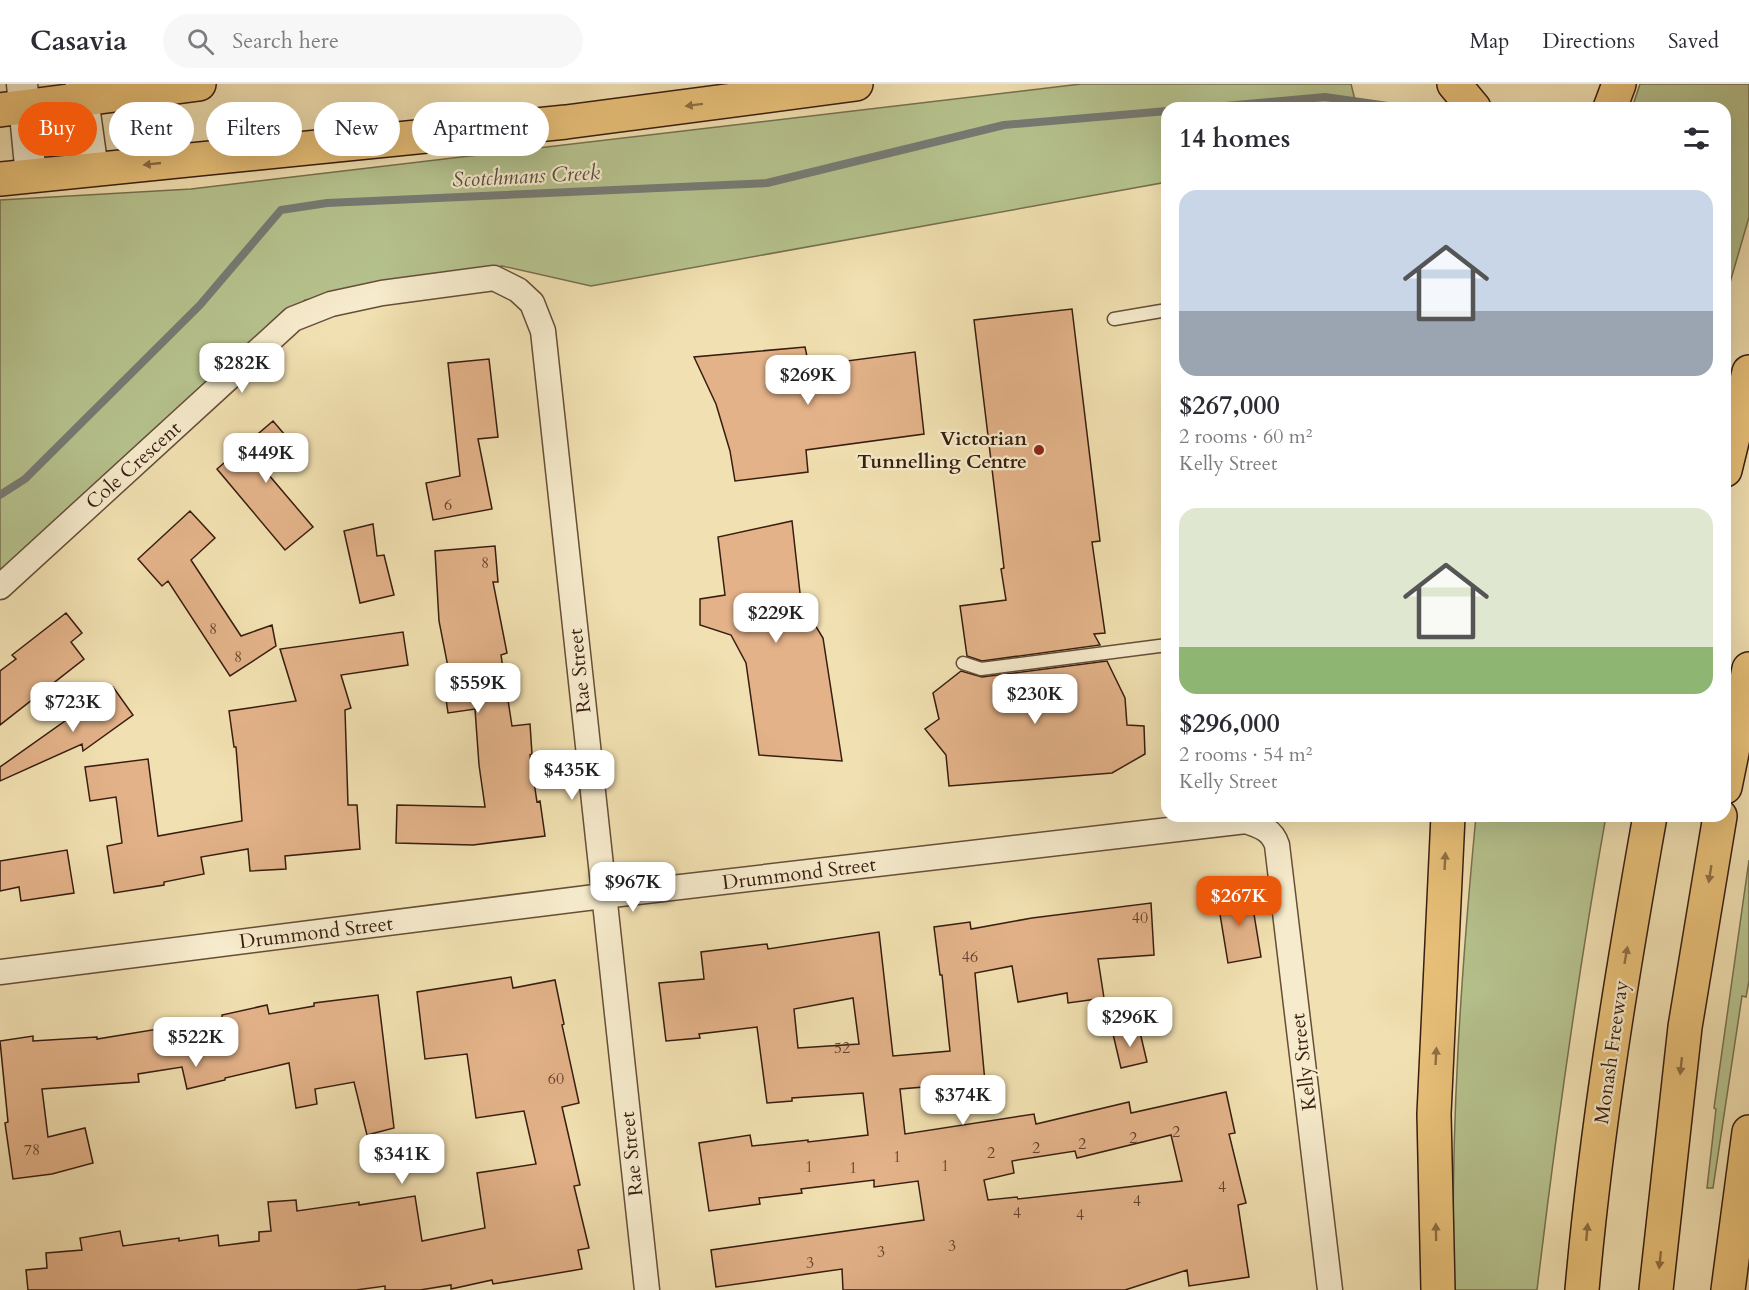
<!DOCTYPE html>
<meta charset="utf-8">
<style>
:root{--surface:#fff;--page:#f7f7f7;--text:#2b2b33;--muted:#7c7c81;--line:#e1e1e2;--accent:#ea580c}
body{margin:0;font-family:Cardo,serif;background:var(--page);color:var(--text);height:100vh;display:flex;flex-direction:column;font-size:22px;white-space:nowrap}
*{box-sizing:border-box;margin:0}
p{font-size:20px;color:var(--muted)}
.icon{flex:none;width:33px;height:33px;fill:none;stroke:currentColor;stroke-width:2;stroke-linecap:round;stroke-linejoin:round}
.map{position:relative;flex:1;overflow:hidden}
.side{position:absolute;left:1161px;top:18px;width:570px;height:720px;display:flex;flex-direction:column;background:var(--surface);border-radius:18px;box-shadow:0 6px 24px #0002}
.side>*{flex:none}
.banner{position:absolute;left:18px;top:18px;width:570px;height:54px;display:flex;gap:12px}
.price{position:absolute;translate:-50% -51px;padding:0 14px;border-radius:12px;background:#fff;color:#222;font-size:20px;line-height:39px;filter:drop-shadow(0 2px 3px #0008)}
.price::after{content:'';position:absolute;left:50%;top:36px;width:18px;height:14px;margin-left:-9px;background:inherit;clip-path:polygon(0 0,100% 0,50% 100%)}
.price.current{background:var(--accent);color:#fff}
ul{padding:0;list-style:none}
li{display:grid;align-content:center;gap:12px;height:318px;padding:0 18px}
li span{display:grid;place-items:center;height:186px;border-radius:18px;color:#555}
li>.icon{margin-inline-start:auto}
span .icon{width:108px;height:108px;fill:#fffc;stroke-width:1}
li b{font-size:26px}
h2{display:flex;justify-content:space-between;align-items:center;height:72px;padding:0 18px;font-size:26px}
.tag{padding:0 21px;border-radius:27px;background:var(--surface);box-shadow:0 6px 24px #0002;font-size:21px;line-height:54px}
.tag.current{background:var(--accent);color:#fff}
header{display:flex;align-items:center;gap:36px;box-sizing:border-box;height:84px;padding:0 30px;background:var(--surface);border-bottom:2px solid var(--line)}
header strong{font-size:28px}
nav{display:flex;gap:33px;margin-inline-start:auto;font-size:21px}
.search{width:420px;height:54px;background:var(--page);display:flex;align-items:center;gap:15px;box-sizing:border-box;padding:0 21px;border-radius:33px;color:var(--muted);font-size:22px}
.map>svg:first-child{display:block}
</style>
<header>
<strong>Casavia</strong>
<div class="search"><svg class="icon" aria-label="search" viewBox="0 0 24 24"><circle cx="10" cy="10" r="6"/><path d="M15 15l6 6"/></svg>Search here</div>
<nav><a>Map</a><a>Directions</a><a>Saved</a></nav>
</header>
<div class="map">
<svg width="1749" height="1206" viewBox="0 0 1749 1206">
<rect width="100%" height="100%" fill="#f1e0b1"/>
<filter id="stains"><feTurbulence type="fractalNoise" baseFrequency=".00333" numOctaves="4"/><feColorMatrix values="0 0 0 0 .2 0 0 0 0 .09 0 0 0 0 .02 0 0 0 .5 -.17"/></filter>
<radialGradient id="worn" r=".72"><stop offset=".6" stop-color="#630" stop-opacity="0"/><stop offset="1" stop-color="#630" stop-opacity=".3"/></radialGradient>
<path fill="#b6c38e" stroke="#77704f" stroke-width="1.5" d="M1081 0H1351L1357 24H1167V98L591 202 502 182 305 216 0 488V116L191 105Z
M1640 0H1749V133L1725 216V24H1632Z
M1476 732H1606C1578 889 1556 1047 1537 1206H1454C1450 1047 1461 890 1476 732Z
M1749 776V897L1746 913 1742 912 1713 1104H1707L1716 1025 1714 1024Z"/>
<g fill="none" stroke-linecap="round" stroke-linejoin="round">
<path stroke="#767b75" stroke-width="8" d="M1202 24 1325 13 1388 22
M0 411 25 395 200 221 281 126 327 119 767 99 1004 41 1167 27"/>
</g>
<path fill="#e3b289" stroke="#381d10" stroke-width="1.5" fill-rule="evenodd" d="M1072 225 1100 457 1092 458 1105 549 1094 550 1100 561 982 577 967 572 960 522 1006 516 1001 485 1004 484 974 236Z
M805 263 809 282 915 268 924 350 806 366 808 388 735 397 730 367 716 320 694 273Z
M489 275 498 353 478 355 492 425 433 436 426 399 460 392 448 279Z
M273 337 297 365 268 390 313 443 285 466 217 385Z
M190 427 215 454 191 476 241 552 272 541 276 562 230 592 168 497 162 502 138 475Z
M792 437 801 518 823 554 842 677 759 671 746 579 731 551 700 541V515L725 511 718 453Z
M373 440 377 472 384 471 394 511 360 519 344 447Z
M495 462 498 498H493L507 569 501 571 512 642 530 640 532 670 530 671 537 718 540 717 545 752 473 761 396 759 397 721 485 723 479 681 475 625 448 629 443 594 450 593 439 537 435 467Z
M66 529 82 549 71 558 84 575 0 641V587L16 575 12 571Z
M403 548 408 581 341 591 351 624 345 626 348 721H357L360 765 285 772 286 785 250 787 248 765 201 773 204 790 164 798V801L114 809 107 762 122 759 116 713 90 717 85 683 148 675 158 752 242 737 236 663H234L229 627 296 617 280 565Z
M1107 577 1125 614 1127 641 1144 642 1145 670 1112 689 949 702 946 671 925 645 939 635 933 609 961 587 982 593Z
M113 603 133 631 83 667 82 660 0 697V683Z
M67 766 74 809 21 817 19 803 0 807V777Z
M1250 806 1261 873 1228 879 1217 812Z
M1151 819 1154 871 1098 875 1104 914 1068 919 1067 909 1018 918 1012 882 975 889 985 998 900 1005 905 1050 1034 1030 1036 1040 1129 1018 1131 1029 1226 1008 1235 1049 1229 1050 1246 1119 1238 1121 1249 1193 1189 1202 1187 1186 1125 1206H843L842 1185 716 1203 711 1166 924 1136 918 1097 874 1103V1096L801 1105 802 1109 759 1114 760 1120 709 1127 699 1059 750 1051 752 1062 808 1056V1058L868 1051 863 1009 792 1014V1017L767 1019 757 943 699 950 700 954 666 957 659 899 704 895 701 868 767 860 768 865 879 848 893 972 950 967 942 891H940L934 843 970 838 971 845 1032 834ZM853 914 859 960 798 964 794 925ZM1171 1051 1182 1097 1018 1115 1017 1113 988 1116 984 1096 1014 1089 1012 1077 1075 1067 1077 1074Z
M511 893 513 904 555 896 564 940 562 941 579 1019 562 1023 580 1101 574 1102 589 1164 578 1166 582 1185 493 1200 492 1196 451 1205V1201L420 1206H385V1202L356 1206H28L26 1186 47 1184 46 1169 82 1166 80 1154 120 1147 123 1162 179 1154V1157L218 1151 219 1162 259 1157V1148L271 1147 268 1118 296 1116 297 1127 359 1118V1121L415 1112 422 1157 485 1144 477 1089 536 1080 524 1027 476 1034 467 970 425 975 417 908Z
M378 911 394 1044 367 1051 354 998 315 1005 317 1020 296 1024 289 979 225 994V996L187 1005 182 983 138 990 139 998 42 1005 48 1053 85 1044 93 1079 52 1090 13 1095 5 1039 8 1038 0 957 33 952V957L97 953V955L158 945 159 950 222 935V931L267 921 269 930 314 922V919Z
M1139 944 1147 978 1121 984 1113 950Z"/>
<g fill="none" stroke-linecap="round" stroke-linejoin="round">
<defs>
<path id="service" d="M1114 235 1167 226
M963 579 981 585 1167 561"/>
<path id="minor" d="M0 503 293 235 331 220 382 209 494 194 518 206 532 219 543 247 647 1206
M0 888 603 812 1246 737C1261 742 1272 746 1277 761L1330 1206"/>
<path id="tertiary" d="M22 0 31 92
M81 0 93 86"/>
<path id="trunk" d="M0 26 199 0
M0 95 566 38 856 0"/>
<path id="motorway" d="M1454 0 1474 24
M1610 24 1619 0
M1725 386 1749 288
M1725 703 1749 585
M1438 1206 1434 1030 1448 732
M1582 1206C1596 1047 1622 889 1650 732
M1656 1206 1685 943 1720 732
M1728 1206 1749 1048"/>
</defs>
<use href="#service" stroke="#664e38" stroke-width="15"/>
<use href="#minor" stroke="#664e38" stroke-width="27"/>
<use href="#tertiary" stroke="#664e38" stroke-width="33"/>
<use href="#trunk" stroke="#381d10" stroke-width="36"/>
<use href="#motorway" stroke="#381d10" stroke-width="36"/>
<use href="#service" stroke="#f6ebcc" stroke-width="12"/>
<use href="#minor" stroke="#f6ebcc" stroke-width="24"/>
<use href="#tertiary" stroke="#f6ebcc" stroke-width="30"/>
<use href="#trunk" stroke="#e8c078" stroke-width="33"/>
<use href="#motorway" stroke="#e8c078" stroke-width="33"/>
</g>
<defs><path id="oneway-solid" d="M-6-.8H1V-3.2L6.5 0L1 3.2V.8H-6Z" transform="scale(1.5)"/></defs>
<g fill="#906e44">
<use href="#oneway-solid" transform="translate(694 21) rotate(173)"/>
<use href="#oneway-solid" transform="translate(152 80) rotate(174)"/>
<use href="#oneway-solid" transform="translate(1445 777) rotate(-87)"/>
<use href="#oneway-solid" transform="translate(1710 790) rotate(99)"/>
<use href="#oneway-solid" transform="translate(1626 871) rotate(-80)"/>
<use href="#oneway-solid" transform="translate(1436 972) rotate(-87)"/>
<use href="#oneway-solid" transform="translate(1681 982) rotate(96)"/>
<use href="#oneway-solid" transform="translate(1436 1148) rotate(-91)"/>
<use href="#oneway-solid" transform="translate(1587 1148) rotate(-85)"/>
<use href="#oneway-solid" transform="translate(1660 1176) rotate(96)"/>
</g>
<circle fill="#8f2418" stroke="#f6ebcc" stroke-width="2" cx="1039" cy="366" r="6"/>
<g text-anchor="middle" stroke-width="4.5" stroke-linejoin="round" paint-order="stroke">
<g font-size="16" fill="#63422e">
<text x="448" y="426">6</text>
<text x="485" y="484">8</text>
<text x="213" y="550">8</text>
<text x="238" y="578">8</text>
<text x="1140" y="839">40</text>
<text x="970" y="878">46</text>
<text x="842" y="969">52</text>
<text x="556" y="1000">60</text>
<text x="1176" y="1053">2</text>
<text x="1133" y="1059">2</text>
<text x="1082" y="1065">2</text>
<text x="1036" y="1069">2</text>
<text x="32" y="1071">78</text>
<text x="991" y="1074">2</text>
<text x="897" y="1078">1</text>
<text x="945" y="1087">1</text>
<text x="809" y="1088">1</text>
<text x="853" y="1089">1</text>
<text x="1222" y="1108">4</text>
<text x="1137" y="1122">4</text>
<text x="1017" y="1134">4</text>
<text x="1080" y="1136">4</text>
<text x="952" y="1167">3</text>
<text x="881" y="1173">3</text>
<text x="810" y="1184">3</text>
</g>
<g font-size="20" font-weight="bold" fill="#381d10" stroke="#f6ebcc" text-anchor="end">
<text x="1027" y="361">Victorian<tspan x="1027" dy="23">Tunnelling Centre</tspan></text>
</g>
<g font-size="20" fill="#381d10" stroke="#f6ebcc">
<text transform="translate(133 381) rotate(-42)" y="7">Cole Crescent</text>
<text transform="translate(579 587) rotate(-96)" y="7">Rae Street</text>
<text transform="translate(799 789) rotate(-7)" y="7">Drummond Street</text>
<text transform="translate(316 848) rotate(-7)" y="7">Drummond Street</text>
<text transform="translate(1611 968) rotate(-82)" y="7">Monash Freeway</text>
<text transform="translate(1303 978) rotate(-97)" y="7">Kelly Street</text>
<text transform="translate(631 1070) rotate(-96)" y="7">Rae Street</text>
</g>
<g font-size="21" font-style="italic" fill="#574c42" stroke="#f6ebcc">
<text transform="translate(526 92) rotate(-3)" y="7">Scotchmans Creek</text>
</g>
</g>
<rect width="100%" height="100%" filter="url(#stains)"/>
<rect width="100%" height="100%" fill="url(#worn)"/>
</svg>
<b class="price" style="left:242px;top:310px">$282K</b>
<b class="price" style="left:808px;top:322px">$269K</b>
<b class="price" style="left:266px;top:400px">$449K</b>
<b class="price" style="left:776px;top:560px">$229K</b>
<b class="price" style="left:478px;top:630px">$559K</b>
<b class="price" style="left:1035px;top:641px">$230K</b>
<b class="price" style="left:73px;top:649px">$723K</b>
<b class="price" style="left:572px;top:717px">$435K</b>
<b class="price" style="left:633px;top:829px">$967K</b>
<b class="price current" style="left:1239px;top:843px">$267K</b>
<b class="price" style="left:1130px;top:964px">$296K</b>
<b class="price" style="left:196px;top:984px">$522K</b>
<b class="price" style="left:963px;top:1042px">$374K</b>
<b class="price" style="left:402px;top:1101px">$341K</b>
<div class="banner">
<a class="tag current">Buy</a>
<a class="tag">Rent</a>
<a class="tag">Filters</a>
<a class="tag">New</a>
<a class="tag">Apartment</a>
</div>
<section class="side">
<h2>14 homes<svg class="icon" aria-label="filters" viewBox="0 0 24 24"><path d="M4 7h16M4 17h16"/><circle cx="9" cy="7" r="2"/><circle cx="15" cy="17" r="2"/></svg></h2>
<ul>
<li><span style="background:linear-gradient(#c9d6e8 65%,#9aa5b1 0)"><svg class="icon" aria-label="home" viewBox="0 0 24 24"><path d="M3 11l9-7 9 7M6 9v11h12V9"/></svg></span><div><b>$267,000</b><p>2 rooms · 60 m²</p><p>Kelly Street</p></div></li>
<li><span style="background:linear-gradient(#dfe7d0 75%,#8fb573 0)"><svg class="icon" aria-label="home" viewBox="0 0 24 24"><path d="M3 11l9-7 9 7M6 9v11h12V9"/></svg></span><div><b>$296,000</b><p>2 rooms · 54 m²</p><p>Kelly Street</p></div></li>
</ul>
</section>
</div>
